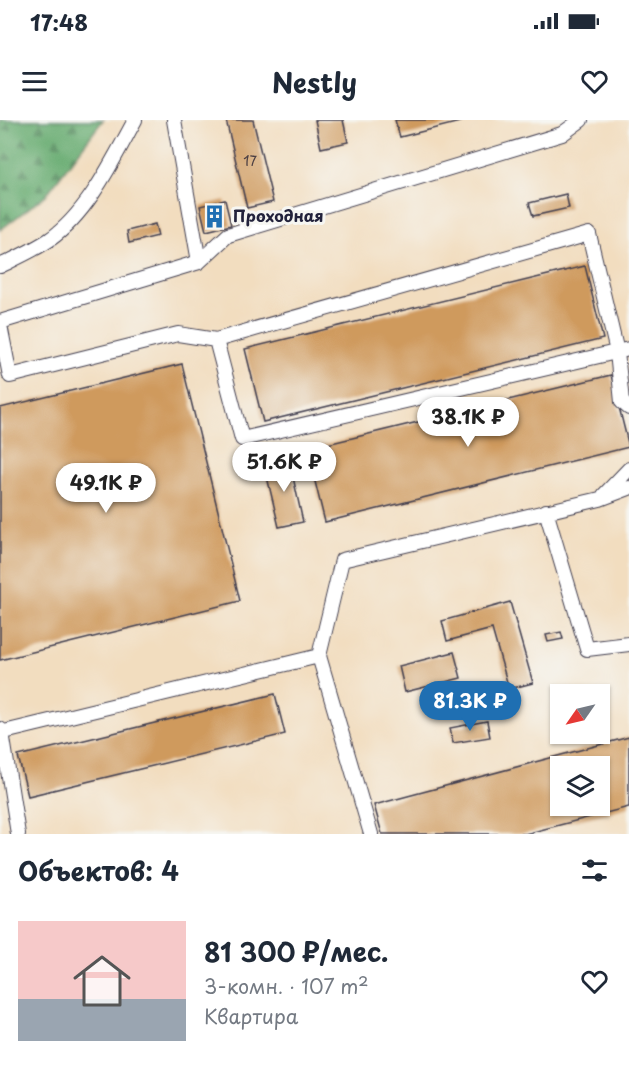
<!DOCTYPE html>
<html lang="ru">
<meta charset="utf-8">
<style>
:root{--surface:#fff;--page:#f2f2f3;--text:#1f2937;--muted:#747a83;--line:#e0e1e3;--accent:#1f6fb2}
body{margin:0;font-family:"Playpen Sans",sans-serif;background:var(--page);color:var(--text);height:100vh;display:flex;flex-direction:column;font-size:22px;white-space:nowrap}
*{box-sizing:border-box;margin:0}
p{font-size:20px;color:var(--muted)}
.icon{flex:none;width:33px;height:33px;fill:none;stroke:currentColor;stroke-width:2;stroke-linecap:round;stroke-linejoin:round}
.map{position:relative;height:714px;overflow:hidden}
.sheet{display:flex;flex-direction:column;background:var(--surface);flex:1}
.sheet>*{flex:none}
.needle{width:39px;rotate:236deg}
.tools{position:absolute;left:550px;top:564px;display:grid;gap:12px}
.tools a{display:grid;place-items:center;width:60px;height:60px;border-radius:0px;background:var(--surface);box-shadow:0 2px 4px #0004;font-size:30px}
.price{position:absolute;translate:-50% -51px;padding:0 14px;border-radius:21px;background:#fff;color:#222;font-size:20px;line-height:39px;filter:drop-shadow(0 2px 3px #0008)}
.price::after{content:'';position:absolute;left:50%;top:36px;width:18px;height:14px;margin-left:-9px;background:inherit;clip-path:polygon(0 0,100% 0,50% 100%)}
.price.active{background:var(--accent);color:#fff}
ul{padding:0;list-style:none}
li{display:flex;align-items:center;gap:18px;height:150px;padding:0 18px}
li+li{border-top:2px solid var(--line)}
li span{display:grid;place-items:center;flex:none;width:168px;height:120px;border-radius:0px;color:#555}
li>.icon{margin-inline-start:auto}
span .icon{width:72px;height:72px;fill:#fffc;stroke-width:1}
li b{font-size:26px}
h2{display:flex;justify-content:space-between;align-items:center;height:72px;padding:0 18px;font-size:26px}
.status{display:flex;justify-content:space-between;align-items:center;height:42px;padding:0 30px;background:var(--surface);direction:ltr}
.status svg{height:16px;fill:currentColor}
header{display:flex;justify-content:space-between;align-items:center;height:78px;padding:0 18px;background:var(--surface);font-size:27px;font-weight:700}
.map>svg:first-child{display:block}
</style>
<div class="status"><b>17:48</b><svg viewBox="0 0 49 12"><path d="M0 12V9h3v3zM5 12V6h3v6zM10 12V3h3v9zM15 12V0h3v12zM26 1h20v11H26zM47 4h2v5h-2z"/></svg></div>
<header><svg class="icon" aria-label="menu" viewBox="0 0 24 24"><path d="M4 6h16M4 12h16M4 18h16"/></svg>Nestly<svg class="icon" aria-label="heart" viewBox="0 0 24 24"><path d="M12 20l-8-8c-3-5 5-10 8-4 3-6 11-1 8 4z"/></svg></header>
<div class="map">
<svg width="629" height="714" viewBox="0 0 629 714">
<defs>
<pattern id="forest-firs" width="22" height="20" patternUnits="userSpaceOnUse" patternTransform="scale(1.5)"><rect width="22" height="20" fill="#68ac71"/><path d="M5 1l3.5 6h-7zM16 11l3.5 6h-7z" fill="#558c5e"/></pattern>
</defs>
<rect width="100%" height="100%" fill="#f6f6f2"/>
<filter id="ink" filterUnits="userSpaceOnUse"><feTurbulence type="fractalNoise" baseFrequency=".0167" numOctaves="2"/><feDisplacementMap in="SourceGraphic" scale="12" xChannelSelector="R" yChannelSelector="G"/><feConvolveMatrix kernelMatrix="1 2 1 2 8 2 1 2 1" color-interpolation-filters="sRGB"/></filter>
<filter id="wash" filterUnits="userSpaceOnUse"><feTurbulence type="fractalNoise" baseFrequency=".008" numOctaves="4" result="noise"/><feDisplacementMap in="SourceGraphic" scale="24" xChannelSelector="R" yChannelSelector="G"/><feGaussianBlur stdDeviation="1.35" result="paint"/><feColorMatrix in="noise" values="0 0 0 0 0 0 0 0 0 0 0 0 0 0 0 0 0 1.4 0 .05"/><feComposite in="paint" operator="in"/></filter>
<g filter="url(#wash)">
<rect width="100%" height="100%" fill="#f2ddbf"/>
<path fill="url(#forest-firs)" stroke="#456756" stroke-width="1.5" d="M0 0H103L46 75 0 110Z"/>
<g id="blocks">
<path fill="#cf9a5d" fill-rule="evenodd" d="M226 0H253L273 82 247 88Z
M315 0H343L348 22 321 28Z
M395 0H464V1L400 17Z
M566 74 569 88 533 96 529 83Z
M225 80 231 105 206 111 200 86Z
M155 104 158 116 129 123 127 111Z
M585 146 603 219 263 302 245 229Z
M182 244 240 481 0 540V288Z
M611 255 629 327 325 402 307 329Z
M289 339 303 402 279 407 264 344Z
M510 482 533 563 509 569 492 509 447 521 442 501Z
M561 512 563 519 548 522 546 515Z
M454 532 461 558 405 572 399 546Z
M275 574 285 614 28 676 18 636Z
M487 601 490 617 453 623 450 608Z
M629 617V687L525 714H382L374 685ZM561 646H600V686H561Z"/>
</g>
</g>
<g filter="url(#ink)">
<use href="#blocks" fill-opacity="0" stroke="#413e4f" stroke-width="1.5"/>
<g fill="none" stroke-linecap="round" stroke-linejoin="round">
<defs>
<path id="minor" d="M174 0 199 142
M0 146C16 138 34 130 49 120 88 93 113 40 135 0
M0 202 199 142 228 115 562 14 581 0
M0 205 10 256 178 214 216 220 589 114 617 232 622 282 629 288
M216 220 242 319 629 229
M604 375 629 349
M546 391 587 529 629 524
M319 536 371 714
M0 609 2 612 18 714
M0 613 319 536 342 440 600 379 629 368"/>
</defs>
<use href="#minor" stroke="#413e4f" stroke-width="16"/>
<use href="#minor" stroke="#fff" stroke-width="14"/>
</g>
</g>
<defs>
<symbol id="building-bare" viewBox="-9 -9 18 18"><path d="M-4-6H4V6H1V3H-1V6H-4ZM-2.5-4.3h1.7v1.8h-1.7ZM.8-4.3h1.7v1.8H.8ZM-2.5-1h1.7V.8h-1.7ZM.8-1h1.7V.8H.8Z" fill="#1f6fb2" stroke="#f6f6f2" stroke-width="2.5" paint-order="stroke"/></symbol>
</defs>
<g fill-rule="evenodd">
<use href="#building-bare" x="198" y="80" width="33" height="33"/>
</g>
<g text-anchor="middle" stroke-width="6" stroke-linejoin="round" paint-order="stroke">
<g font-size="14" fill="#4d4044">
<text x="250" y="46">17</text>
</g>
<g font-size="16" font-weight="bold" fill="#22223b" stroke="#f6f6f2" text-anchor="start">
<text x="233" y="102">Проходная</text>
</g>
</g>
</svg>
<div class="tools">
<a><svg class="needle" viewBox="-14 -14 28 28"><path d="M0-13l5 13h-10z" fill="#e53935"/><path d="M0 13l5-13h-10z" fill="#747a83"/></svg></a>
<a><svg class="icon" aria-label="layers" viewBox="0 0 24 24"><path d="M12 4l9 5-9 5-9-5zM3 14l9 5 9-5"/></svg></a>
</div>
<b class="price" style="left:468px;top:328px">38.1K ₽</b>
<b class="price" style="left:284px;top:373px">51.6K ₽</b>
<b class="price" style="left:106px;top:394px">49.1K ₽</b>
<b class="price active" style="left:470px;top:612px">81.3K ₽</b>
</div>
<section class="sheet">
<h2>Объектов: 4<svg class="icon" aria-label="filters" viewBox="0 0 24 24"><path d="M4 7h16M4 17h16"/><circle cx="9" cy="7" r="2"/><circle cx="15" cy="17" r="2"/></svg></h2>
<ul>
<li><span style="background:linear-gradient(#f6c9c9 65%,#9aa5b1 0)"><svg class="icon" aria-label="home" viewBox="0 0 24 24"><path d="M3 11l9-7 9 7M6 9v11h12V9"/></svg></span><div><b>81 300 ₽/мес.</b><p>3-комн. · 107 m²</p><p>Квартира</p></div><svg class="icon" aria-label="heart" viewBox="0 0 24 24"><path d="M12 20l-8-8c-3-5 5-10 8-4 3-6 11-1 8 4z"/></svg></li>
</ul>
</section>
